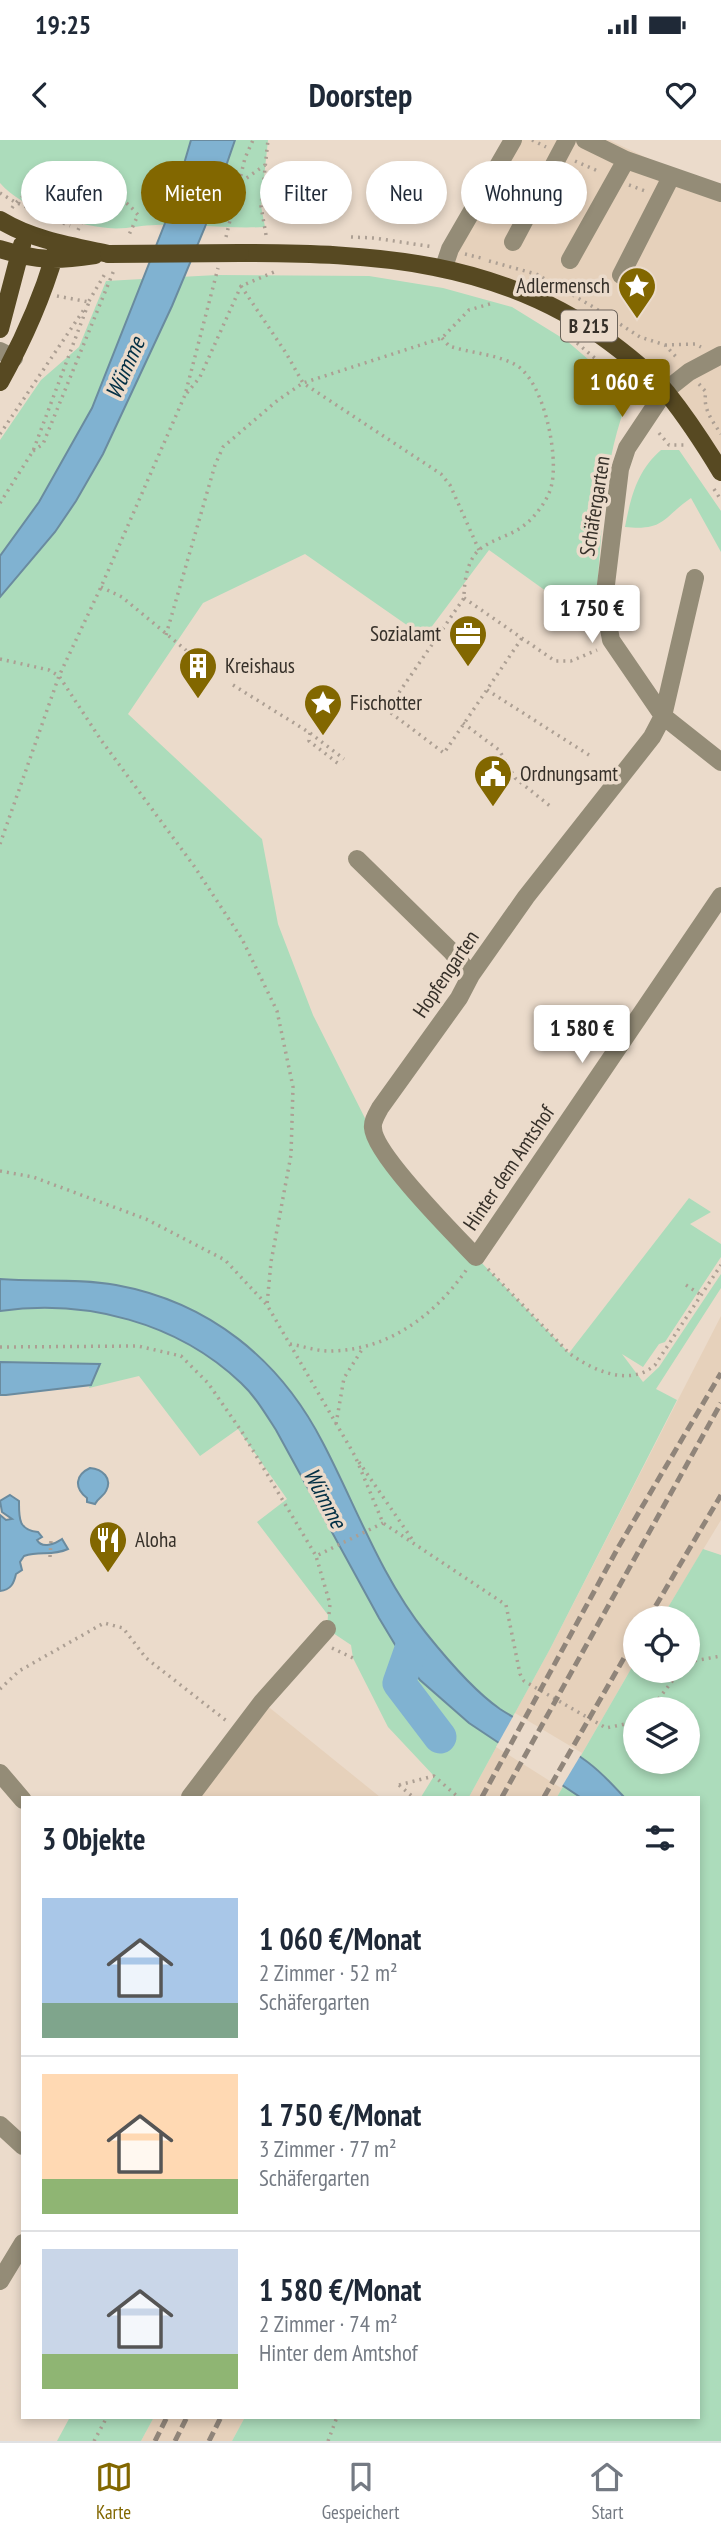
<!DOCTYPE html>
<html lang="de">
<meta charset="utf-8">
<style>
:root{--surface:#fff;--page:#f2f2f3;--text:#1f2937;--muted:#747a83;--line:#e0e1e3;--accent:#826700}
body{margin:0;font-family:"PT Sans Narrow",sans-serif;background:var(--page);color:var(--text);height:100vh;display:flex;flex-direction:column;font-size:26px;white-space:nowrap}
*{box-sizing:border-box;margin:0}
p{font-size:23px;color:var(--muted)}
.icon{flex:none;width:38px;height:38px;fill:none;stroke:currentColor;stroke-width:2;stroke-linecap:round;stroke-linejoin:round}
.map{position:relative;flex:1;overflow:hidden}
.drawer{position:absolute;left:21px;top:1656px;width:679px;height:623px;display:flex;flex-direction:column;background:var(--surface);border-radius:0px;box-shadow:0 4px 10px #0003}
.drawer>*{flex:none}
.top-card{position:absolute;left:21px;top:21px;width:679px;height:63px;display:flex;gap:14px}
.buttons{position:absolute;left:623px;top:1466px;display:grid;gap:14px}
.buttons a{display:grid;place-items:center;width:77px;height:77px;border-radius:50%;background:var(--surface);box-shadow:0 4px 10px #0003;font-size:35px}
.price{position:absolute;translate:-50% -60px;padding:0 16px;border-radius:7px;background:#fff;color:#222;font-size:23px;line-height:46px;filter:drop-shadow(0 2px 4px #0008)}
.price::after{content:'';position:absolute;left:50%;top:42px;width:21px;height:16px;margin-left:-10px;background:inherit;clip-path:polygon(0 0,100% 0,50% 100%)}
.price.on{background:var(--accent);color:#fff}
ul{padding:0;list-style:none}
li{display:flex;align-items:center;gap:21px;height:175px;padding:0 21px}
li+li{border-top:2px solid var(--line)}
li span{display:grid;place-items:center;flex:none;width:196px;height:140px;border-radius:0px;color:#555}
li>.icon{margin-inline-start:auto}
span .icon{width:84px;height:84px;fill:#fffc;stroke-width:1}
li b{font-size:30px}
h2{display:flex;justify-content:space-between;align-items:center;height:84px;padding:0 21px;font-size:30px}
.pill{padding:0 24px;border-radius:32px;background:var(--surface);box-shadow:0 4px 10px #0003;font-size:24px;line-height:63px}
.pill.on{background:var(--accent);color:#fff}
.status{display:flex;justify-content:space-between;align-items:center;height:49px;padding:0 35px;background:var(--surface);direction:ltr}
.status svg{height:19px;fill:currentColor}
header{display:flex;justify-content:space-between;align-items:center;height:91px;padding:0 21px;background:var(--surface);font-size:32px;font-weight:600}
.tab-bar{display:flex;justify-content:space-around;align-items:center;height:98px;border-top:2px solid var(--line);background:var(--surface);font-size:19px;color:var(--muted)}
.tab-bar a{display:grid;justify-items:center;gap:4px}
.tab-bar .on{color:var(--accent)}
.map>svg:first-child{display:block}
</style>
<div class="status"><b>19:25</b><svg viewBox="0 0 49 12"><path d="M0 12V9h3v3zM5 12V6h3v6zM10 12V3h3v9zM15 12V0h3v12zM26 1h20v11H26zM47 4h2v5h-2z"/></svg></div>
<header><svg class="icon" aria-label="back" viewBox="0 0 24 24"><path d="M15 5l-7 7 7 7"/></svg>Doorstep<svg class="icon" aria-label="heart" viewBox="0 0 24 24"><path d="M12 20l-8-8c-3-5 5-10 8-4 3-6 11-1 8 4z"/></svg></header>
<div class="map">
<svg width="721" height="2301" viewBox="0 0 721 2301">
<rect width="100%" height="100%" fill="#ebdbcb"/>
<path fill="#e6d1bb" d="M521 0H609L721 53V332L698 295 586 184 444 127Z
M721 1176V1380L661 1479H635V1522L557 1657H469L550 1509Z
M265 1564 380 1657H194Z
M154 2277H245L232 2301H141Z"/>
<path fill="#acdcbb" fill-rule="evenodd" d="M0 0H268L261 66 265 87C228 89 193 84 156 85 141 85 124 90 108 88 75 85 22 69 0 43Z
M217 135 369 136 443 148 512 167 567 201 611 239 625 267C602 329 602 396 596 462L564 464 489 410 424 497 305 414 203 463 128 574 262 699 278 784 313 875 376 1000 476 1117 569 1213 689 1058 711 1072 690 1084 721 1104V1117L665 1202 659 1204 643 1227 622 1214 643 1242 659 1227 721 1134V1148L656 1249 677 1260 550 1509 469 1657H421L434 1636 388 1587 353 1518 351 1505 327 1489 328 1475 257 1382 287 1359 238 1289 200 1316 139 1236 89 1248 90 1245 0 1255V300L41 240 79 207 106 141Z
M661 310H679L721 371V412L691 358C662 378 665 391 625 387 631 356 637 331 661 310Z
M703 1409 721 1415V2301H232L245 2277H698V1657H557L635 1522V1531H688V1479H661ZM635 1570H688V1622H635Z
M70 2277H154L141 2301H57Z"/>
<path fill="#80b2d1" stroke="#6a8b9f" stroke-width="2" d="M191 0H235L205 87 172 166 103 314 76 361 55 392 0 457V416L39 362 92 268 171 68Z
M0 1139C38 1142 79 1138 116 1145 209 1162 280 1219 323 1303 356 1366 381 1437 426 1493 446 1518 474 1551 500 1569 526 1586 556 1599 582 1618 598 1629 611 1643 624 1657H580L469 1583 420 1540 397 1508 379 1478 276 1290C265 1273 255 1256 241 1243 177 1182 86 1159 0 1171Z
M0 1222 100 1224 91 1245 6 1255H0Z
M90 1328C102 1329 113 1338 106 1351 104 1356 98 1358 95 1364L87 1362V1358C74 1348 75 1335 90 1328Z
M10 1355 19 1361C19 1378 18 1390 38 1392L42 1397 37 1400C42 1409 55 1404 62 1399L68 1409C50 1417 41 1410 24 1416L20 1422 22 1430 16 1434C14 1443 11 1450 0 1451V1375L6 1380 12 1379 2 1372 0 1361Z"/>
<path fill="#ebdbcb" d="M515 1573 582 1613 561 1648 496 1607Z"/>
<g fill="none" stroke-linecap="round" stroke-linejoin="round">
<path stroke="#80b2d1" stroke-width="33" d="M411 1509 399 1543 440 1597"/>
<path stroke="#ac9f93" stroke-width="3.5" stroke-dasharray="2 5" stroke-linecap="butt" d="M532 0 546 7
M575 21 600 32
M241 42 265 25
M629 45 645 51
M0 53 15 62 70 86
M12 68C17 60 24 56 32 50 40 44 52 37 62 35 85 30 125 58 138 75L128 97
M78 90 87 71 104 47
M266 95 261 66 268 0
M226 97 245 18 253 0
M351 97 374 98 434 107
M465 114 481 118
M489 121 536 134 595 168 640 197 665 205 678 219
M241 146 286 213 303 243 441 334 450 345 479 410
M57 156 89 162
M89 161 106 132
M442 198 449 206C470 213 496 214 516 225 544 242 558 313 552 343 550 355 542 367 534 376 517 396 497 396 480 409 467 420 464 442 464 458L387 570 444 613 522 498
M577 203 616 236 637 265
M665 205 695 204 701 207
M699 244 706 252C702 268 713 282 721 294
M187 253 200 237 241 146 274 132
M659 293 669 305H684
M0 294 85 168
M33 311 43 304 114 130
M714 349 721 360
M0 363 33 311 89 162
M101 447 122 457 193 516
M464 458 555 521H571L597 510
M166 495 215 325 223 307 278 260 303 243 442 198 469 170 493 163
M0 519 49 530 59 536 101 600 194 726 242 799 277 871 293 947 291 1015 271 1122 267 1165
M233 545 310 593 344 619
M487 550 589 615
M463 583 499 610 515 638 550 666
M310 593 309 601 340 625
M0 704 59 536 101 447 185 255 218 128
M0 1031 33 1037 146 1079 225 1120 267 1165 355 1316 383 1383 506 1465 520 1534 524 1541 606 1588 635 1582
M488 1129 569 1213C593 1231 630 1247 655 1225L721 1125
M686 1145 701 1155
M290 1204C303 1206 319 1212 333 1211 390 1209 435 1175 467 1129
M0 1207 138 1206 181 1216 208 1243 242 1292 316 1416
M336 1284 344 1238 363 1208
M359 1322 414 1402
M50 1417 51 1401
M329 1474 330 1464 316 1416 383 1383
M332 1508 353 1518
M688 1522 721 1516
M0 1549 19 1531 104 1483 123 1488 146 1518 228 1582
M650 1570 680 1531
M399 1645 434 1636 458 1657
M399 1645 413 1657
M94 2301 107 2277
M328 2301 337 2277"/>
<path stroke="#948c77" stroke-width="18" d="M585 0 626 20 721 53
M513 102 567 0
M570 120 626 20
M444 127 450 109 513 0
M621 135 671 37
M0 211 14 218
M721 215 689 232 665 251 627 308 620 329 604 461 611 500 663 576 721 622
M695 438 663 576 652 597 526 757 471 835 459 858 380 968C377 974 372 981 373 988 374 1014 455 1095 476 1117L721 756
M357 719 451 811 471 835
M0 1633 23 1660
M190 1657 262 1562 327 1489
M0 1985 23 2006
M0 2141 23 2103"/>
<path stroke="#574922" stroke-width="18" d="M0 80C33 100 71 106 109 114
M0 109C39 121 55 121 95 115
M240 113C373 113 500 120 611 203 631 218 651 234 667 253 687 278 704 304 721 332
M0 189 22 105
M0 242C24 199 45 151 58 103"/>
<path stroke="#90857a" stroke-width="5" stroke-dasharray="10 5" stroke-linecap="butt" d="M648 1479 721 1355
M482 1657 619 1406 721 1233
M502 1657 721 1263
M544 1657 635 1499
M155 2301 167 2277
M175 2301 187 2277
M209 2301 221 2277"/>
<path stroke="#574922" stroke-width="18" d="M109 114 240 113"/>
</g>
<defs>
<symbol id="sight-pin" viewBox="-11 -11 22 30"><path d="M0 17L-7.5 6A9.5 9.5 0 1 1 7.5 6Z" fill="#826700" stroke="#ebdbcb"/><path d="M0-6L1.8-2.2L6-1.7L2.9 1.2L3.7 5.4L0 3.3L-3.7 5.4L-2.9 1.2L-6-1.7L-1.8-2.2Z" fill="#fff"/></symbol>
<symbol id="office-pin" viewBox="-11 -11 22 30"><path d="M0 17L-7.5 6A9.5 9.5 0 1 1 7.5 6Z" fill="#826700" stroke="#ebdbcb"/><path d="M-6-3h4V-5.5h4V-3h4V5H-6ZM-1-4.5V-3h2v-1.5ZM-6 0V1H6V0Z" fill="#fff"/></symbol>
<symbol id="building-pin" viewBox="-11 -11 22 30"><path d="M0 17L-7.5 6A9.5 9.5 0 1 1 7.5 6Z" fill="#826700" stroke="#ebdbcb"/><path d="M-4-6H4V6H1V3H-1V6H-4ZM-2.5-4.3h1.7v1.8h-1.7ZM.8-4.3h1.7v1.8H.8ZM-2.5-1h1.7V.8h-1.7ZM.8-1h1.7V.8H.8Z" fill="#fff"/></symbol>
<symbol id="civic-pin" viewBox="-11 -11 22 30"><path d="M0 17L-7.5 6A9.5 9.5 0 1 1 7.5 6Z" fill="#826700" stroke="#ebdbcb"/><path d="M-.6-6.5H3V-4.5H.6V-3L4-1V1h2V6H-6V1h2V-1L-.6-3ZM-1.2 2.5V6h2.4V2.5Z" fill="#fff"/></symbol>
<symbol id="restaurant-pin" viewBox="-11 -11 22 30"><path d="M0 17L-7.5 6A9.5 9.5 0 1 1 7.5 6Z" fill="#826700" stroke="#ebdbcb"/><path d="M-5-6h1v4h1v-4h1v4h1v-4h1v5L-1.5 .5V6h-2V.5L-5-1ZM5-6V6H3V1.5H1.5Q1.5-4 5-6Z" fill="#fff"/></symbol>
</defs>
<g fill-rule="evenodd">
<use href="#sight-pin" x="615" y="124" width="44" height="60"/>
<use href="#office-pin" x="446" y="472" width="44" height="60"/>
<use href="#building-pin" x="176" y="504" width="44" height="60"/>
<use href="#sight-pin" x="301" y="541" width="44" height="60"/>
<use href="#civic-pin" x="471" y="612" width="44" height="60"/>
<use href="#restaurant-pin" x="86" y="1378" width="44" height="60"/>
</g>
<g text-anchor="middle" stroke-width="7" stroke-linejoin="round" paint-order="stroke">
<rect fill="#ebdbcb" stroke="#6c635a" stroke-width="2" x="561" y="170.5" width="56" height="31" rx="5"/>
<g font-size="19" font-weight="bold" fill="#363029">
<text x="589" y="193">B 215</text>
</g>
<g font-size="21" fill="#363029" stroke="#ebdbcb" text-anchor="start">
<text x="610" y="153" text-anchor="end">Adlermensch</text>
<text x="441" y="501" text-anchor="end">Sozialamt</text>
<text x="225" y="533">Kreishaus</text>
<text x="350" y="570">Fischotter</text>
<text x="520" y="641">Ordnungsamt</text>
<text x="135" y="1407">Aloha</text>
</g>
<g font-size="21" fill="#363029" stroke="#ebdbcb">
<text transform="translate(595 366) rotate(-81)" y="7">Schäfergarten</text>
<text transform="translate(446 834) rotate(-56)" y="7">Hopfengarten</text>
<text transform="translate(509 1028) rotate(-56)" y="7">Hinter dem Amtshof</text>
</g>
<g font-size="23" font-style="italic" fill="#022f44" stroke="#ebdbcb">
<text transform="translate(125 228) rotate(-66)" y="8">Wümme</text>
<text transform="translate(325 1358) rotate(62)" y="8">Wümme</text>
</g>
</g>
</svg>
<div class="buttons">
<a><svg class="icon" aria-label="locate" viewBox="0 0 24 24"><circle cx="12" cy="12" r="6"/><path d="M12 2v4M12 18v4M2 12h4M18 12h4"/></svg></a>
<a><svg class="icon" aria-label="layers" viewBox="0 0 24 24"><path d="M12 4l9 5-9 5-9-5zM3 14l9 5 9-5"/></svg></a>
</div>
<b class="price on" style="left:622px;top:279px">1 060 €</b>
<b class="price" style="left:592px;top:505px">1 750 €</b>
<b class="price" style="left:582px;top:925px">1 580 €</b>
<div class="top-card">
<a class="pill">Kaufen</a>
<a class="pill on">Mieten</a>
<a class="pill">Filter</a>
<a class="pill">Neu</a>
<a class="pill">Wohnung</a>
</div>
<section class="drawer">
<h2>3 Objekte<svg class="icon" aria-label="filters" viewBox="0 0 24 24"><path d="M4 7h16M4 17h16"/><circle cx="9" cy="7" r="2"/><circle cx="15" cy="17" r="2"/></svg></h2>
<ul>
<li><span style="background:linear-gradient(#a9c7e8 75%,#7fa58c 0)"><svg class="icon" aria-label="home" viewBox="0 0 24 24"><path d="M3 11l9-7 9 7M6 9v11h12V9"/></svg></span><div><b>1 060 €/Monat</b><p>2 Zimmer · 52 m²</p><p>Schäfergarten</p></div></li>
<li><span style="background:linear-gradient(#ffd9b3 75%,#8fb573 0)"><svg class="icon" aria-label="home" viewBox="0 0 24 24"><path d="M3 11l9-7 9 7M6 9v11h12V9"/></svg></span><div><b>1 750 €/Monat</b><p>3 Zimmer · 77 m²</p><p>Schäfergarten</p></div></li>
<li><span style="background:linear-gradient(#c9d6e8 75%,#8fb573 0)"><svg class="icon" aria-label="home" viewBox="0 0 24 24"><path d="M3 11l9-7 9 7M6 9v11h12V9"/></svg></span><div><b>1 580 €/Monat</b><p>2 Zimmer · 74 m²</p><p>Hinter dem Amtshof</p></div></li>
</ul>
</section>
</div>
<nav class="tab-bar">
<a class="on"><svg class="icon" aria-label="map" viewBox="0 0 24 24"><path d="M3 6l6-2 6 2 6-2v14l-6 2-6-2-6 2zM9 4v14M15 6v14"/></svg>Karte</a>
<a><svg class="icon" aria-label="saved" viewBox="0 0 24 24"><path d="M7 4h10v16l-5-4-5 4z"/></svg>Gespeichert</a>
<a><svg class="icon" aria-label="home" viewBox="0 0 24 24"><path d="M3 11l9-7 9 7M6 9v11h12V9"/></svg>Start</a>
</nav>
